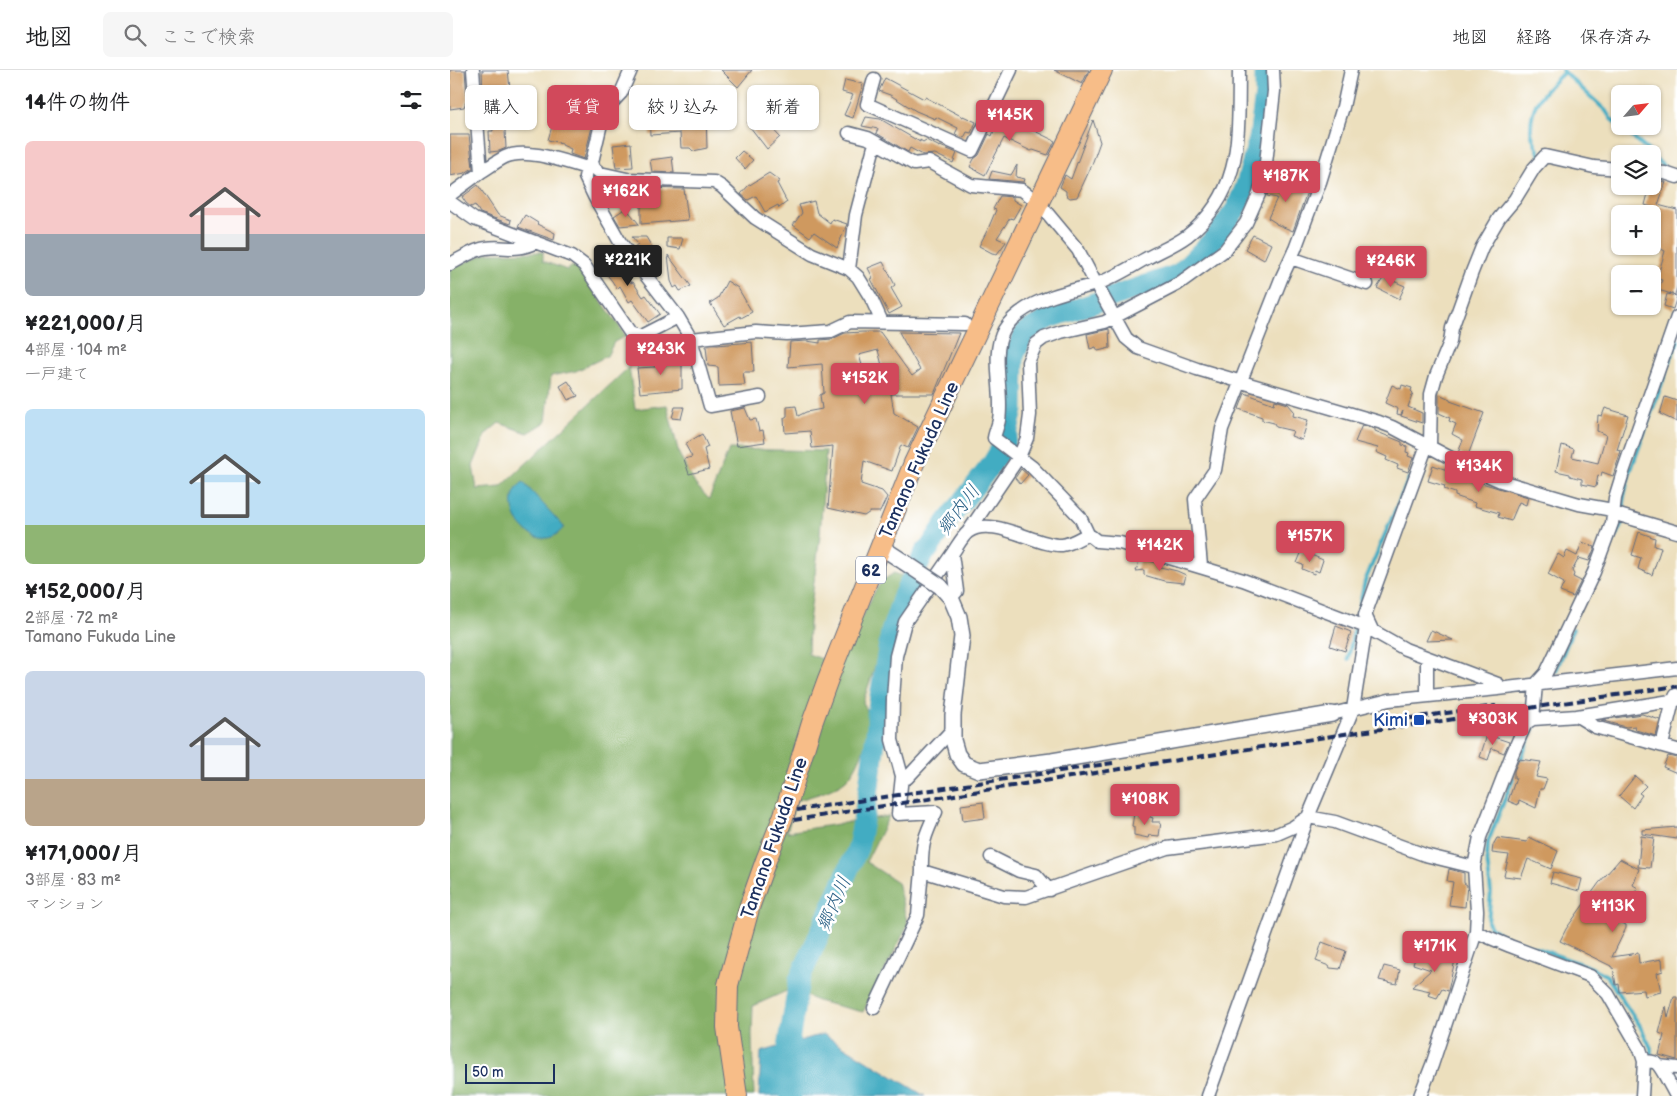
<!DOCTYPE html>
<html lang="ja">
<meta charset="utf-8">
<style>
:root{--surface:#fff;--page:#f6f6f6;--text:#202124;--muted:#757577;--line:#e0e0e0;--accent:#d1495b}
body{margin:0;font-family:"Balsamiq Sans","Klee One",sans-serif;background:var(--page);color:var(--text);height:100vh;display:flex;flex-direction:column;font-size:19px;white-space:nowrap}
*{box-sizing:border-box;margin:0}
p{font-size:16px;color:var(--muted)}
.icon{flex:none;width:28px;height:28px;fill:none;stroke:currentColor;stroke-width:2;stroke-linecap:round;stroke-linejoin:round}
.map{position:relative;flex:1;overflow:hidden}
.side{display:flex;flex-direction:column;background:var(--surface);width:450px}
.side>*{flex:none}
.top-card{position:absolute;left:15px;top:15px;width:475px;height:45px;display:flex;gap:10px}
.needle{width:32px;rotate:62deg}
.buttons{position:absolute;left:1161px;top:15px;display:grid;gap:10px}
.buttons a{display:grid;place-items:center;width:50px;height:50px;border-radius:8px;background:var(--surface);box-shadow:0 1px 4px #0004;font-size:25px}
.scale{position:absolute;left:15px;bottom:12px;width:90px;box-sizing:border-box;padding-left:5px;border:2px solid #1b2f5e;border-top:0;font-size:14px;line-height:18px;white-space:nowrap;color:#1b2f5e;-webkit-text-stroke:4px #fff;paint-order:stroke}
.price{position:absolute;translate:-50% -42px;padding:0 11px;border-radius:5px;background:var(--accent);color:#fff;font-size:16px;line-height:32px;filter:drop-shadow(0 1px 2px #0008)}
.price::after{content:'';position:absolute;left:50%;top:30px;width:15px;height:11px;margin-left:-8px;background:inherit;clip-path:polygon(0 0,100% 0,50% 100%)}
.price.selected{background:#222;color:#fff}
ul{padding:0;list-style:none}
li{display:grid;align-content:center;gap:10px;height:265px;padding:0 25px}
li span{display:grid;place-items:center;height:155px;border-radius:8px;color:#555}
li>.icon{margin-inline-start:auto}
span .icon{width:90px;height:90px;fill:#fffc;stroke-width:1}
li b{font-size:21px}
h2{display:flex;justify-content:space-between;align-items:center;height:60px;padding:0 25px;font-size:21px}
.tag{padding:0 18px;border-radius:8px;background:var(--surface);box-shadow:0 1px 4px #0004;font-size:18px;line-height:45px}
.tag.selected{background:var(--accent);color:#fff}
header{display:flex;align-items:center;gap:30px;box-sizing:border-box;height:70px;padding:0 25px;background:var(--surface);border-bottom:1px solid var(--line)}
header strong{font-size:24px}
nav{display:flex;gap:28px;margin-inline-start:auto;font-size:18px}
.search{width:350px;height:45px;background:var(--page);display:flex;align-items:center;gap:12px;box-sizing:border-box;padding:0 18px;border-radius:8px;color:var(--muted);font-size:19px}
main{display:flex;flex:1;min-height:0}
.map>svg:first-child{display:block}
</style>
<header>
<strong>地図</strong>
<div class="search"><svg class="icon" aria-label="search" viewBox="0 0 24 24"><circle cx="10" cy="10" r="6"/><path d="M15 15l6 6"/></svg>ここで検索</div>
<nav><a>地図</a><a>経路</a><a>保存済み</a></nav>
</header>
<main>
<section class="side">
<h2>14件の物件<svg class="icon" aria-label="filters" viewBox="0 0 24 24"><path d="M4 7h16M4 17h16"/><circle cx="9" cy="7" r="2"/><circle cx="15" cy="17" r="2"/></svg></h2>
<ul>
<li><span style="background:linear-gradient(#f6c9c9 60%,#9aa5b1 0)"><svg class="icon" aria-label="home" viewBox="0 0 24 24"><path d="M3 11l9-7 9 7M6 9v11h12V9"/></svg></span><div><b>¥221,000/月</b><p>4部屋 · 104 m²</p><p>一戸建て</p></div></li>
<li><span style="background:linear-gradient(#bfe0f5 75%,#8fb573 0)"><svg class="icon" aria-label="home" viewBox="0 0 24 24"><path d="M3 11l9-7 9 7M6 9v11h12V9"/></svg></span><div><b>¥152,000/月</b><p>2部屋 · 72 m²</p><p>Tamano Fukuda Line</p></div></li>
<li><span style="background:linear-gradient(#c9d6e8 70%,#b9a48a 0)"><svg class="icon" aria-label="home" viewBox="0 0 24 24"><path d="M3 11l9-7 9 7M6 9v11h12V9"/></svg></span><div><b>¥171,000/月</b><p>3部屋 · 83 m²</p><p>マンション</p></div></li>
</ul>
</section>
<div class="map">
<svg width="1227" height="1026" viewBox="0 0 1227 1026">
<rect width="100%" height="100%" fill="#fff"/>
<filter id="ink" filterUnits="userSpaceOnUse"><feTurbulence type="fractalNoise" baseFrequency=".02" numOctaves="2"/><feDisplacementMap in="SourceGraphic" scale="10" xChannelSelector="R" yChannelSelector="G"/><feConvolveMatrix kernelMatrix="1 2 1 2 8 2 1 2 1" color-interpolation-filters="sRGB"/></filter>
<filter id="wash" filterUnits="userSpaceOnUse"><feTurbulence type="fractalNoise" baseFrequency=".0096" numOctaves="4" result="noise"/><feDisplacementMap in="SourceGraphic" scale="20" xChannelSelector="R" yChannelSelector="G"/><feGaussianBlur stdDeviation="1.12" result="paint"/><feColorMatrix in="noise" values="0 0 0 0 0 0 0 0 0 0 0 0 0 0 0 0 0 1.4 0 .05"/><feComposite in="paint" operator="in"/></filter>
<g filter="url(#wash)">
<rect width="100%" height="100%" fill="#ecdfbd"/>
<path fill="#86b168" stroke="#507063" d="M93 182V191L117 200 123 196 130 200 176 266 164 272 157 286 126 301 101 306 96 352 78 363 49 353 36 364 23 396 27 419 51 417 179 297 185 339 217 335 229 384 245 414 259 429 279 379 376 381 370 465 359 552 358 584 375 590 414 544 424 523 432 511 444 503 455 507 413 632C415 637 419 644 420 650 421 664 407 701 396 710 382 722 363 725 346 731L337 762 439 746 416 792 447 812 458 855 413 942 367 931 341 919 303 936 302 965 304 1026H0V199L37 183Z"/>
<path fill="#42acc2" stroke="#2e6e90" d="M73 412 114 457C88 492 42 436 73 412Z
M373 964 475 1026H309L311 982Z"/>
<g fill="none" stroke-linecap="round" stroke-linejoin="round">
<path stroke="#42acc2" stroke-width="4" d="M1112 0 1156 41 1161 49 1202 84
M1202 85 1215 98
M1090 86C1088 78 1082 69 1081 61 1080 31 1095 21 1114 2
M1158 480 1172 455 1174 439V426L1179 405 1227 271
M909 538 915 511 959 408
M898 589 904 560
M1106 601 1123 559
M1069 694 1084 656
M1065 703 1038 772 1037 790 1041 822 1038 852 1041 858 1050 864 1072 873 1142 898 1157 906 1175 934 1189 954 1201 978V1026"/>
<path stroke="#42acc2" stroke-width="21" d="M341 1026 335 996 349 910 408 778 418 724 427 657V644L441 562 453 526 475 482 478 480 496 453 542 394 555 372 563 340 564 286 575 262 600 248 729 204 764 169 786 139 795 118 809 69 815 24V0"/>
</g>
<g id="blocks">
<path fill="#cf995e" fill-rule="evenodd" d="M0 0H15L17 29 14 37 0 39Z
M32 0H58L61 28H53L56 78 49 81 40 82 39 61H43L40 33 39 28 33 29Z
M271 0H302L288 17Z
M604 0H639L632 14Z
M435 8 474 29 475 27 513 47V46L526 52 521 63 517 62 514 68 505 64 508 58 486 47 485 49 466 41 440 25 429 21Z
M395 10 413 14 403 48 394 45 403 25 392 22Z
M107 33 129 39 126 52 142 57 134 89 120 84 121 79 112 75V73L98 70 105 46 104 45Z
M310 40 316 49 315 51 330 67 317 79 297 53Z
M218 44H256L257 78 243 81 240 78H231L230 63 200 65 199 46Z
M550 44 605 71 598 85 583 80 581 81 554 68 535 105 520 97 524 89 529 85 539 64 542 66Z
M416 47 430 49 470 72V70L473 72 476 70 490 77V76L507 83 503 93 485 84 473 85 460 78 458 82 426 63 428 59 412 56Z
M643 50 650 72 641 97 627 127 620 128 616 125V121L610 117 615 105 621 109Z
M0 65H19L23 98 15 103 0 106Z
M181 73 183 97 166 98 163 75Z
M292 81 303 90 295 99 285 88Z
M222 87 224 103 202 102 200 90Z
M567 95 566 107 575 109 574 112 539 109 542 101 561 105Z
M319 103 330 111 327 113 337 132 329 138 328 135 315 142 306 126 298 130 291 124 298 116Z
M822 108 858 119 843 161 826 154V153L818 148 827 128 817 126Z
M1202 110 1216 112 1208 135 1227 140V216L1225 225 1208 220 1212 210 1207 209 1215 181 1209 178 1211 170 1202 168V145L1205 138 1195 135 1200 116H1202Z
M28 115 48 145 61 150 60 154 30 143 25 135 21 137 16 133 12 127Z
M191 118 234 119 238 150 191 154Z
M550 126 563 127V130L571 135 563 149 560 148 547 168 556 172 547 184 542 183 529 176 538 159 546 140 543 139Z
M364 131 367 143 380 153 382 149 397 154 387 178 364 162 360 167 343 155 352 143 349 135Z
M176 138 189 154 170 156 164 146Z
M75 145 88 153 87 154 105 163 104 170 68 157Z
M803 165 821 174 814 190 795 179Z
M182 167H196L203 179 191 186 184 177 188 174Z
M217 168H233L230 179 217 177Z
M162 182 181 213 183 212 193 227 196 225 210 244 198 252 182 230 179 232 170 216 167 219 162 211 148 193Z
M218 185 241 216 230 221 227 216 224 218 221 211Z
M433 192 445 215 441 218 452 237 439 244 421 209 423 208 418 198Z
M934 207 955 216 949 229 927 218Z
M277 211 288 218 302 242 291 248 290 246 274 255 260 233 268 228Z
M1217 224 1227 226 1223 239 1214 236Z
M659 259 660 278 648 281 646 277 640 279 637 264Z
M412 262H430L462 306 470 300 449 262 509 263 484 324H441L444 343 468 357 458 378 451 375 442 401 414 391 411 414 432 421 437 427 430 442H420L414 446 378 438 383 376 362 378 360 361 335 363 334 348 337 346V337L346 336 348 346 356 342 372 339 370 325 374 323 372 294 338 297 340 272 357 271 370 273V270L382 269 395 263ZM428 280 435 307 416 309 409 285Z
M302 272 304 302H293L295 315 269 316 268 297 258 296 256 276Z
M210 288H232V319L190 323 187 298 205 297V293L212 292Z
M118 311 128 326 118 330 110 316Z
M942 315 951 319 952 315 962 318 961 321 963 323 958 337 972 343V353L951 346 953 341 951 345 947 344 948 339 935 333Z
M795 323 824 334 825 330 838 334 844 341 843 346 858 350 852 370 841 366 843 361 826 357 824 353 812 350V347L789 339Z
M989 324 1000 329V331L1034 343 1017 388 1008 383 1013 370 1002 364 1006 354 999 351 1000 348 989 343Z
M1215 327 1227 331V352L1210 344Z
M225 337H234L231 349 222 348Z
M295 338 300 350 306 349 309 361 313 360 315 372 287 376 280 341Z
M1155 338 1178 345 1167 380 1171 381 1163 406 1152 402 1151 406 1148 405 1146 417 1132 414V409L1120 406V404L1106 401 1112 375 1124 379 1122 387 1148 393 1156 365 1147 361 1148 345 1152 346Z
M912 355 925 359V361L952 372V375L957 376 956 382 959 383 958 386 963 388 958 402 947 398 948 395 936 390 937 387 926 382 928 378 905 372Z
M252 364 258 377 254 379 259 399 239 404 234 389 242 387 235 374Z
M983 395 1025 410V411L1078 427 1076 435 1069 432 1061 451 1048 447 1049 443 1024 436 1025 433 1005 426V423L994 419 995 416 978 411Z
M571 399 578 405 570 414 565 408Z
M1189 462 1205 468 1204 476 1211 478 1202 505 1188 499 1191 488 1182 485Z
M1132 472 1145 477 1139 491 1129 488 1122 501 1124 504 1123 507 1131 511 1123 527 1110 522 1114 513 1098 504 1108 484 1114 488 1117 481 1127 486Z
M852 481 873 490 869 502 865 500 864 504 852 499 853 495 847 493Z
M690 488 711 494 710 497 727 501 736 505 734 513 714 511 694 505V500L686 501Z
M886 556 901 562 895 581 880 576Z
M981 560 1003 570 976 571Z
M1192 644 1210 650 1206 666 1186 660 1185 656 1176 657 1151 650Z
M1038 662 1045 664 1044 667 1059 672 1054 683 1042 678 1038 690 1030 687Z
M1218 686 1227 688V703L1213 697Z
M1069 689 1091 692 1086 707 1097 709 1093 719H1090L1086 738 1069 730 1068 735 1058 731 1066 708H1064V701Z
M1185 706 1196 716 1189 723 1192 725 1183 738 1169 726Z
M533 732 535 748 513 751 511 735Z
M691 743H697L698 746 703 748 702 752H711L709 766 699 765 698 768 684 765V757L682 756 684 744 689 745Z
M1227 757V769L1192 764V760Z
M1191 766 1204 768 1200 798 1188 797Z
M1079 767 1108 781 1101 799 1078 789 1071 808 1054 806 1059 785 1042 783 1043 775 1047 768 1077 772Z
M1170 789 1189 799 1183 815 1188 818 1176 835 1163 824 1150 842 1176 855V858L1162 887 1188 883 1189 893 1212 889 1213 901 1207 903 1211 922 1195 926 1194 920 1170 922 1169 914 1166 915 1163 897 1110 871 1116 859 1149 813Z
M999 799 1014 803V813L1017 815 1015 837 999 835 1003 812 997 811Z
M1103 802 1132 809 1129 821 1100 813Z
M872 872 896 881 890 899 880 898 879 896 866 891Z
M980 879 1005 890 998 921 992 919 987 928 978 925 980 921 962 917 981 900 963 894 967 884 977 888Z
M934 896 950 900 947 914 929 910Z
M1224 927H1227V990L1209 985 1214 965 1209 963 1216 936 1218 948Z"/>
</g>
</g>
<g filter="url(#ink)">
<use href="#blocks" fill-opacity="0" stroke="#646d7f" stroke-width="1"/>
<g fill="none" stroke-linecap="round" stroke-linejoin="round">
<defs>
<path id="minor" d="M181 0 171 23 154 41 142 92 144 98 150 103 177 109 264 112 272 117 305 148 362 184 399 199 408 207 421 228 432 252
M789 0C788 65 794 121 737 166 725 175 710 181 697 188 682 196 659 211 643 215 614 222 570 232 554 260 540 285 554 322 549 350 548 356 545 362 544 368L582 397 630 447 638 464 647 471 670 473 793 510 916 557 955 579 1048 614V619L939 630 882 644
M424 9 417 34 522 81 561 0
M399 63 418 68 464 94 479 92 521 115 572 120 588 132 628 180 646 214 676 268 688 278 747 299 929 352 942 357 1014 395 1051 411 1129 434 1157 439 1169 445 1227 462
M142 92 137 98 135 107 144 126 170 172 228 247 241 269 260 336 310 327
M31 102C39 97 47 91 55 87 76 77 116 92 137 98
M1202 102 1215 103 1227 107
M0 125 31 102 23 0
M0 132 24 149 122 186 134 195 181 264 191 266 228 247
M841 188 917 214
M0 194C11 189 24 179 36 178 57 175 64 183 86 172
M399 199 406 145 425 73
M241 269 306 262 337 264 381 261 400 252 515 254
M980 376 981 324 986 306 1000 272 1002 258 1022 202 1032 177 1049 148 1065 129 1084 98 1095 86 1144 97 1170 99
M518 462 569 387 577 368 580 345 578 292 586 274 594 268 611 262 655 252 728 214 775 180 796 153 809 124 815 102 824 21 823 0
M502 484 455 552 446 586 443 629 442 670 452 706 457 708 503 659
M751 496 745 429 765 400 772 359 831 209 845 179 870 112 893 37 901 0
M501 528 507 521 502 484C507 477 512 467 518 462 541 444 588 477 612 475 621 474 630 468 638 464
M922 560 915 545 977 375
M977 588V626
M1048 619 1227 598
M1127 646 1227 630
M1083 649 1086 614 1096 603 1144 502 1162 453 1165 428 1174 399 1227 247
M1212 675 1223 631 1226 625
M452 706 448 744 486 742C475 765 471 775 472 801
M541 787 569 801 586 805 599 820
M1026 862 1060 876 1140 906 1158 924 1190 979 1194 991 1192 1026
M424 938 468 845 472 801 554 826 576 827 717 778 827 764 843 757 858 747 885 752 975 785 1024 797
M1194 991C1198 991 1202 991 1206 993 1211 996 1222 1019 1226 1026
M1209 996 1227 998
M758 1026 858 747 903 639 916 557
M970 1026 982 995 1026 862 1027 841 1024 797 1030 767 1061 687 1076 653 1083 649 1127 646 1145 657 1227 680"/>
<path id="tertiary" d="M431 477 454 492
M490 516 501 528 509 547 512 566 503 645V670L507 684 514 694 529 700 602 691 882 644"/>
<path id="primary" d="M287 1026 277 957 278 915 300 835 316 790 334 745 362 653 378 609 464 393 652 0"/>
</defs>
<use href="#minor" stroke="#646d7f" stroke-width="15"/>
<use href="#tertiary" stroke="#646d7f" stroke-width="18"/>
<use href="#primary" stroke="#646d7f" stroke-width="22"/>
<use href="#minor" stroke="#fff" stroke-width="12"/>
<use href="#tertiary" stroke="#fff" stroke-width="15"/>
<use href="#primary" stroke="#f7bd88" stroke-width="20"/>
<path stroke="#1b2f5e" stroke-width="4" stroke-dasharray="8 4" stroke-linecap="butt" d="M947 650 1046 636
M347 740 663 693
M344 750 901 663 978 653 1227 616"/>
<defs>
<path id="tertiary-bridge" d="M454 492 490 516"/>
</defs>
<use href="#tertiary-bridge" stroke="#646d7f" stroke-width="18" stroke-linecap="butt"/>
<use href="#tertiary-bridge" stroke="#fff" stroke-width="15"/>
</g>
</g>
<rect fill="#1a4fb4" stroke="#fff" stroke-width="2" x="963" y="644" width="12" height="12" rx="2.5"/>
<g text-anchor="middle" stroke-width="5" stroke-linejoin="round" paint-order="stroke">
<rect fill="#fff" stroke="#5f6d8e" stroke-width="1" x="406" y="486.5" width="30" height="27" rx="4"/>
<g font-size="16" font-weight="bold" fill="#1b2f5e">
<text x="421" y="506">62</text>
</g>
<g font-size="18" fill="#1b2f5e" stroke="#fff">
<text transform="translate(469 390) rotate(-66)" y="6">Tamano Fukuda Line</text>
<text transform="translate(324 768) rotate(-71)" y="6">Tamano Fukuda Line</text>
</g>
<g font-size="18" fill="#164399" stroke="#fff" text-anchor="end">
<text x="958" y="656">Kimi</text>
</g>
<g font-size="19" font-style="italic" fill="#2b6186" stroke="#fff">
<text transform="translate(508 439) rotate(-53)" y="7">郷内川</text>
<text transform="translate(383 833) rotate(-66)" y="7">郷内川</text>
</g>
</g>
</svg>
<div class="buttons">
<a><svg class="needle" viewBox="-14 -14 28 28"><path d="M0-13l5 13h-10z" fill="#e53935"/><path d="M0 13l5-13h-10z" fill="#757577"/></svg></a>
<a><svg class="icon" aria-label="layers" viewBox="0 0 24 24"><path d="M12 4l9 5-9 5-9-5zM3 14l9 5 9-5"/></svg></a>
<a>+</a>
<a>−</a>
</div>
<div class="scale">50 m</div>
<b class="price" style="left:560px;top:72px">¥145K</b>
<b class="price" style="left:836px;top:133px">¥187K</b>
<b class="price" style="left:176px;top:148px">¥162K</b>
<b class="price selected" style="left:178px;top:217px">¥221K</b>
<b class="price" style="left:941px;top:218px">¥246K</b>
<b class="price" style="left:211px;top:306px">¥243K</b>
<b class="price" style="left:415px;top:335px">¥152K</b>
<b class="price" style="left:1029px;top:423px">¥134K</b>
<b class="price" style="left:860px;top:493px">¥157K</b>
<b class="price" style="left:710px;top:502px">¥142K</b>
<b class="price" style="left:1043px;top:676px">¥303K</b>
<b class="price" style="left:695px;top:756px">¥108K</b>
<b class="price" style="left:1163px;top:863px">¥113K</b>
<b class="price" style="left:985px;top:903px">¥171K</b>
<div class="top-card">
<a class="tag">購入</a>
<a class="tag selected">賃貸</a>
<a class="tag">絞り込み</a>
<a class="tag">新着</a>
</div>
</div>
</main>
